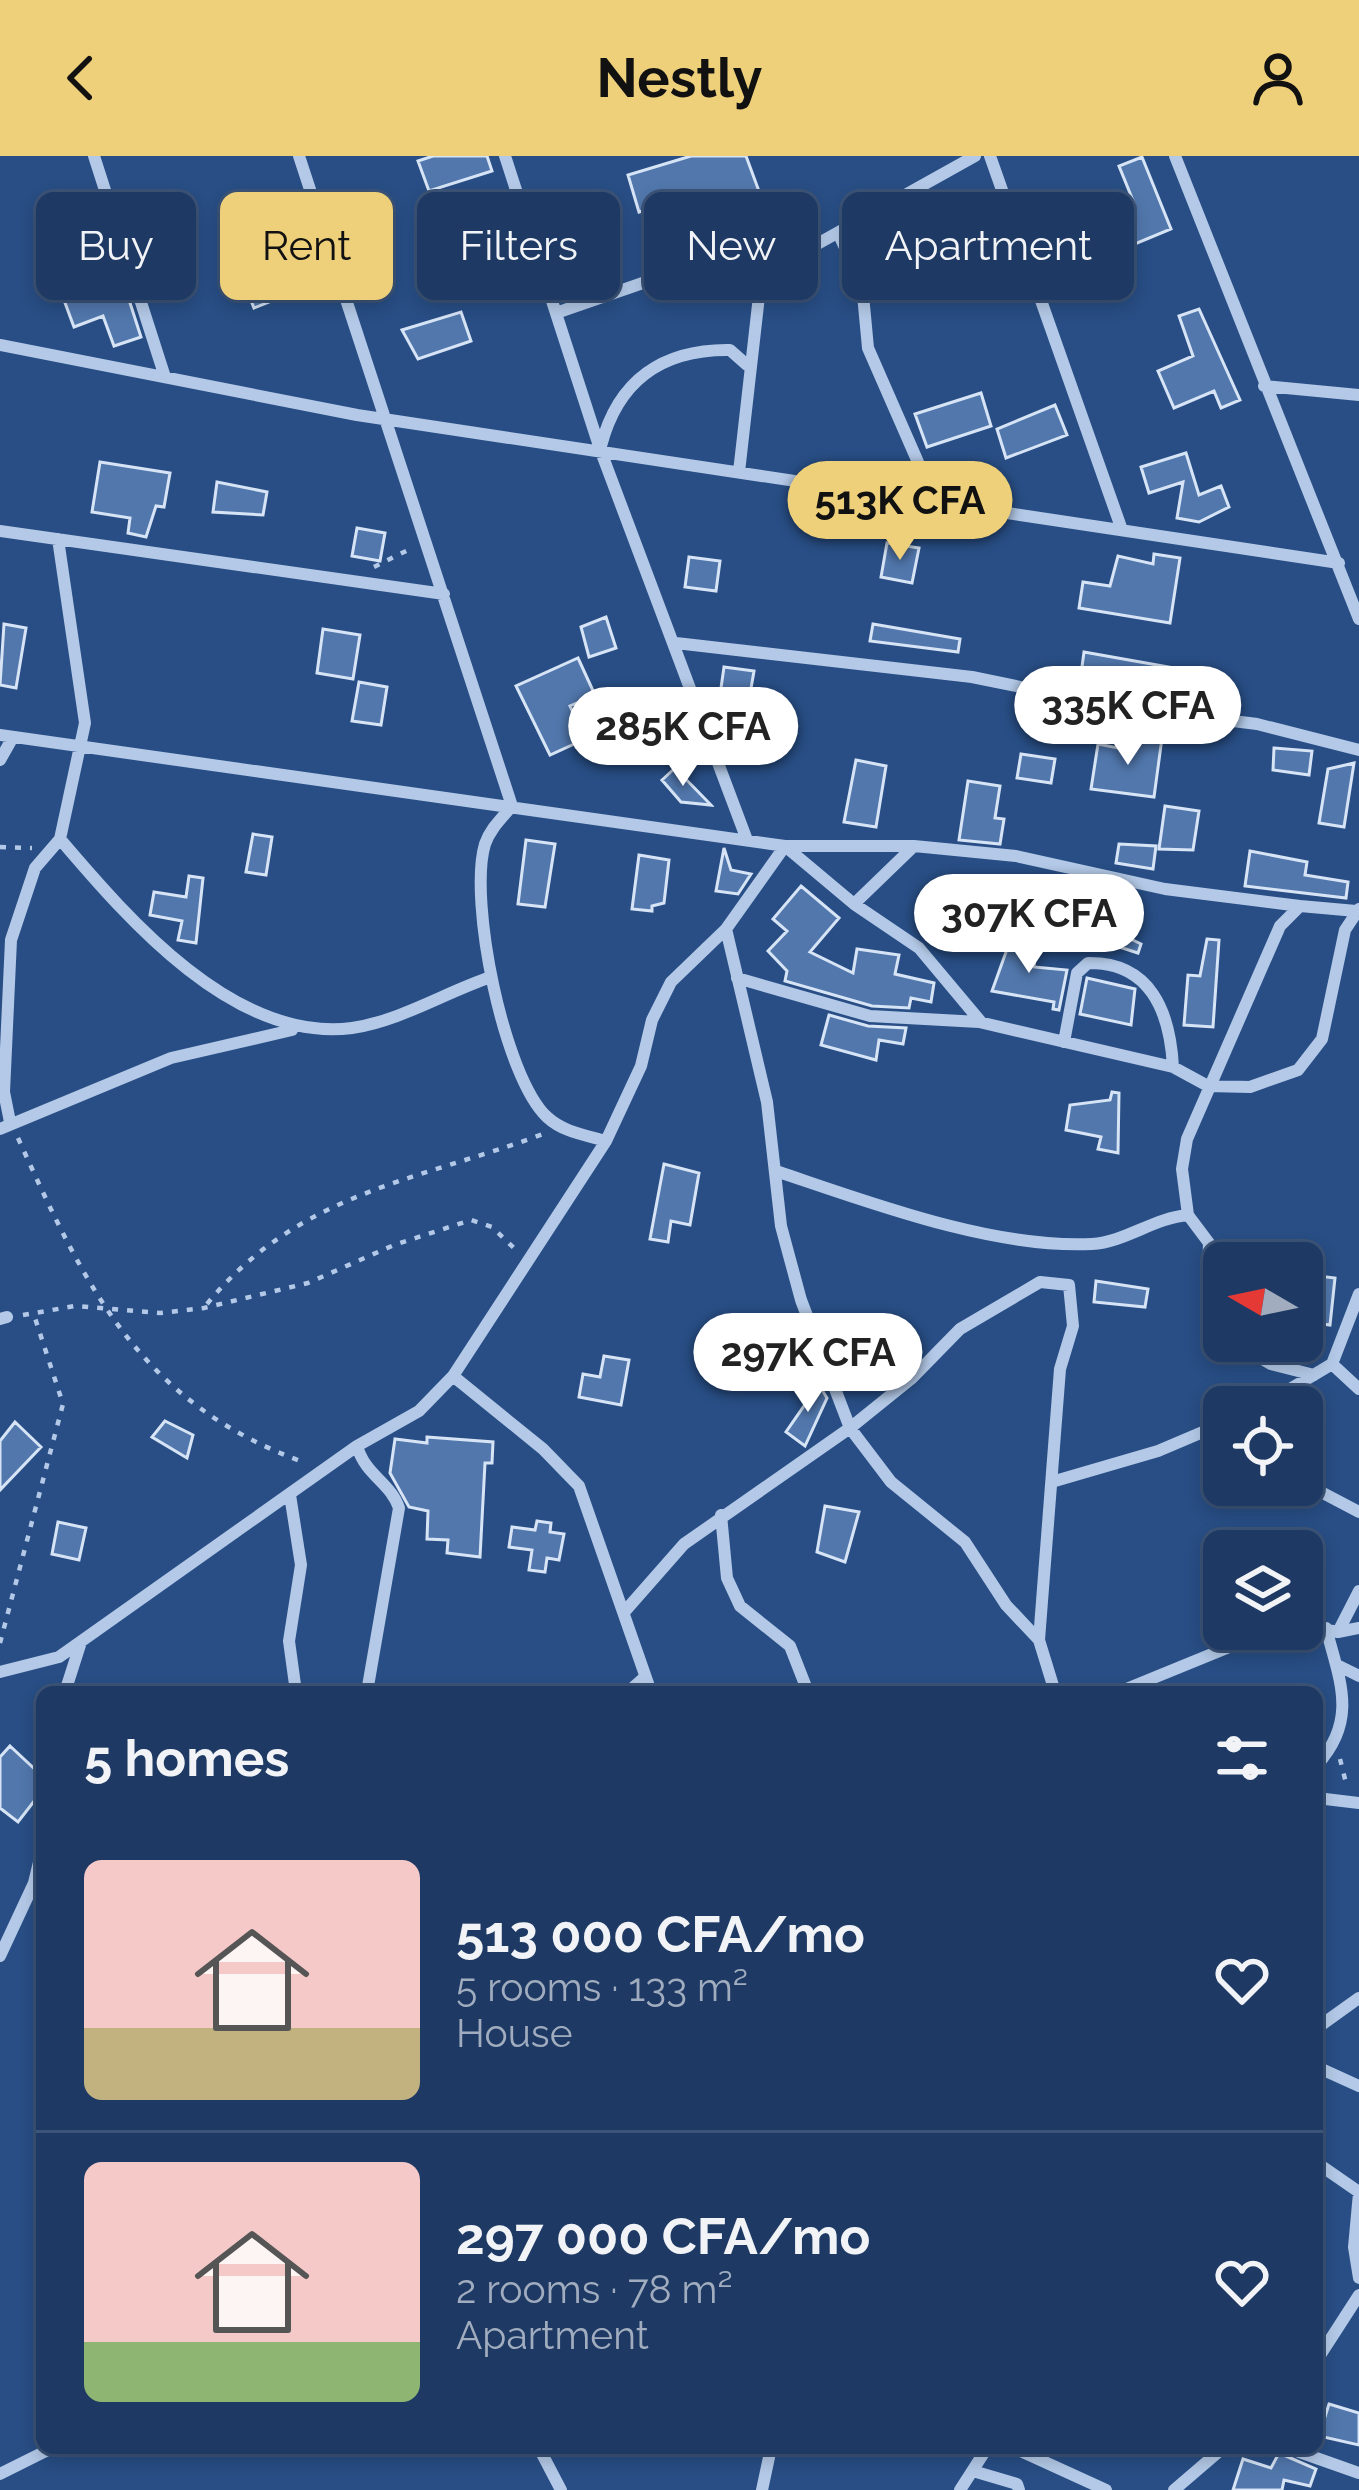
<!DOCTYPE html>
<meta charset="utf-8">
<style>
:root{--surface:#1e3a64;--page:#2b456d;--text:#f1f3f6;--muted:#a1adbf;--line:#3c5478;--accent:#eed07a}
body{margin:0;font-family:Raleway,sans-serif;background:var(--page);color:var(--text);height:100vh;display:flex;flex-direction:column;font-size:45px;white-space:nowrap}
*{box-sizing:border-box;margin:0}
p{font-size:39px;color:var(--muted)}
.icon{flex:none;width:66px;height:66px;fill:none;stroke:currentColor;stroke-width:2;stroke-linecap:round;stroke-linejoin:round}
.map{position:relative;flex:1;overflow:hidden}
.sheet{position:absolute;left:36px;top:1530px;width:1287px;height:768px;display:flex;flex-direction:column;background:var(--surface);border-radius:18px;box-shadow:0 6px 18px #0003,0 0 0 3px var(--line)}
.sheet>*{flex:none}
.guide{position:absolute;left:36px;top:36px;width:1287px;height:108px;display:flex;gap:24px}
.needle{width:78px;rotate:279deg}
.controls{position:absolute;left:1203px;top:1086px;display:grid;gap:24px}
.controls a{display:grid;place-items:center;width:120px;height:120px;border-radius:18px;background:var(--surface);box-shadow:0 6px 18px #0003,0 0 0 3px var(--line);font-size:60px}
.price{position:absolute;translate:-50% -102px;padding:0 27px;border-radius:42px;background:#fff;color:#222;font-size:39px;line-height:78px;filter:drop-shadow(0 3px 6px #0008)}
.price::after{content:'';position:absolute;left:50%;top:72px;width:36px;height:27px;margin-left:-18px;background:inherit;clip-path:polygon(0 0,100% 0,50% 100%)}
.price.selected{background:var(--accent);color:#111}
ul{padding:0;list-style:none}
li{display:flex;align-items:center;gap:36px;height:300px;padding:0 48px}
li+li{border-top:3px solid var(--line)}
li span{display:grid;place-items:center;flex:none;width:336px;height:240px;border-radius:18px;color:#555}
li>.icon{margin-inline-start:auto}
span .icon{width:144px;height:144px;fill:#fffc;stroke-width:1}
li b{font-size:51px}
h2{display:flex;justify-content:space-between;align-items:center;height:144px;padding:0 48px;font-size:51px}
.tag{padding:0 42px;border-radius:18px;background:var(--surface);box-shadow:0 6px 18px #0003,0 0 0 3px var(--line);font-size:42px;line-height:108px}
.tag.selected{background:var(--accent);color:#111}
header{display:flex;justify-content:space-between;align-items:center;height:156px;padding:0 48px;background:var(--accent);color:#111;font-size:54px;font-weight:700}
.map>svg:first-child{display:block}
</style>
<header><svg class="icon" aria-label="back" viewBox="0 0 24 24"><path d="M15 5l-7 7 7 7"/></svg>Nestly<svg class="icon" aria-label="person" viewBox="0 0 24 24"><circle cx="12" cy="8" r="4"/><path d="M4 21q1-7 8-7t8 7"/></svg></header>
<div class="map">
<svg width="1359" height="2334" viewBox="0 0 1359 2334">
<rect width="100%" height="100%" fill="#284e85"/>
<path fill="#5177ac" stroke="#d6e4f6" stroke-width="3" d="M433 0H487L492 15 429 35 418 5Z
M691 0H746L763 46 705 65 694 39 639 56 628 19Z
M1142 1 1171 73 1118 95 1104 59 1134 47 1119 10Z
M275 109 287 139 254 152 242 122Z
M122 122 141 181 114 190 103 160 74 171 64 144Z
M1199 153 1240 244 1221 252 1214 235 1174 252 1158 215 1193 200 1179 160Z
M461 156 471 185 418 203 402 174Z
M981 237 991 270 927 291 915 258Z
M1055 249 1067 279 1006 302 997 273Z
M1186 297 1199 339 1221 330 1229 351 1199 366 1177 362 1183 326 1149 337 1141 311Z
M100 306 170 317 164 351 156 350 146 381 128 377 130 362 92 356Z
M217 326 267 336 263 359 213 356Z
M357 372 385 377 380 405 352 400Z
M887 387 919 392 912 427 881 421Z
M1154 398 1180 402 1170 467 1079 452 1083 426 1110 430 1118 400 1153 408Z
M689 401 720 405 716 435 685 431Z
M606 461 616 492 589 501 581 471Z
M4 468 26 472 16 532 0 529Z
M873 468 960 483 958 496 870 485Z
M323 473 360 479 353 523 317 517Z
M1084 496 1174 512 1169 536 1081 518Z
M578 502 595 539 570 550 585 583 550 599 516 530Z
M724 511 754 515 749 544 720 539Z
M359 526 387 531 381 569 352 565Z
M1137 578 1162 582 1154 641 1091 633 1098 588 1134 595Z
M1274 592 1312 595 1309 619 1273 614Z
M1021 598 1055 603 1051 627 1017 622Z
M856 604 886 610 876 671 844 666Z
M1354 607 1344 671 1319 667 1328 613Z
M675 612 711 649 681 646 662 624Z
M968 625 1000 630 995 662 1004 663 1000 688 959 684Z
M1165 650 1199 655 1193 694 1159 693Z
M253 678 272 681 266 719 246 716Z
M526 684 555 688 545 751 518 748Z
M1119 688 1156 690 1153 713 1116 707Z
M724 692 731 714 751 718 738 738 716 735Z
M1250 695 1307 706 1305 719 1348 726 1346 742 1245 730Z
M639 699 669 704 664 747 652 750V755L632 753Z
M189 720 203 722 196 787 178 784 182 765 150 759 154 736 186 741Z
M801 730 839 762 810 796 853 817 857 793 899 799 895 818 934 827 931 846 911 842 909 852 872 850 785 825 787 815 768 795 787 775 773 763Z
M1087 762 1141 788 1138 797 1082 779Z
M1207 783 1219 784 1213 871 1184 869 1188 819 1200 820Z
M1010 785 1037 789 1034 811 1067 814 1059 854 1053 853 1054 846 992 835Z
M1087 822 1135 833 1131 869 1080 858Z
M829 859 868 870 906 872 903 888 879 884 876 904 821 889Z
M1112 936 1119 937 1118 997 1098 993 1101 981 1066 974 1070 949 1110 944Z
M664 1008 699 1017 690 1069 671 1065 668 1086 650 1083Z
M1302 1118 1335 1122 1330 1169 1322 1168 1320 1183 1302 1180Z
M1096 1125 1148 1133 1145 1151 1094 1146Z
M740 1186 771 1196 764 1222 732 1213Z
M604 1200 629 1204 621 1249 579 1241 583 1218 600 1221Z
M814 1221 827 1242 805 1290 786 1276 808 1244Z
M165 1265 193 1279 187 1302 152 1281Z
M15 1266 41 1291 0 1334V1285Z
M427 1281 493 1286 492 1307H485L480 1401 447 1397 448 1384 427 1383 428 1355 409 1351 390 1317 395 1283 427 1287Z
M825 1350 859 1356 845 1406 817 1396Z
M537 1365 551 1367 550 1376 564 1378 559 1404 547 1402 545 1416 529 1414 532 1394 509 1391 512 1371 535 1374Z
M58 1366 86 1372 79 1404 52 1398Z
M10 1590 42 1620V1635L18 1666 0 1652V1601Z
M1329 2248 1359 2257V2289L1319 2280Z
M1279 2297 1316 2313 1310 2330 1284 2324 1282 2334H1233L1243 2303 1271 2312Z"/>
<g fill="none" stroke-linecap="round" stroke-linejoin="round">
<path stroke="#b3c9e7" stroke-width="4.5" stroke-dasharray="6 9" stroke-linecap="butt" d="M550 79 617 120
M374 411 412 392
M0 691 32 692
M18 982C86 1132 140 1248 306 1307
M207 1148C299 1036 417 1025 543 978
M23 1159 75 1150 160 1157 204 1152 308 1127 394 1089 471 1064 492 1071 517 1095
M0 1487 63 1248 33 1156
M1340 1603 1346 1627"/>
<path stroke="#b3c9e7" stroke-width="12" d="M94 0 165 221
M299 0 512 650C502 662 490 673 485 688 468 744 504 921 547 961 563 976 585 979 606 985
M505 0 600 293 747 684
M990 0 1122 374
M1175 0 1359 463
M839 79 862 128 868 192 935 345
M556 157 663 120 794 101 975 0
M0 189 357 259 1339 407
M1264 230 1359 239
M601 290C618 224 663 193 730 194L747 209
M739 316 763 105
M0 375 444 438
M676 487 972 521 1113 550 1257 568 1359 594
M0 579 785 690H914
M0 604 13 581
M60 683C129 764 235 887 352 872 400 865 446 836 491 821
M786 691 854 748 914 690 1016 700 1165 733 1300 750
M854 748 919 792 981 866
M726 773 767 946 781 1070 801 1144 850 1272 891 1326 965 1386 1006 1449 1039 1484 1055 1536
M737 822 870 860 979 866 1173 911 1208 930 1250 931 1298 914 1322 883 1345 774 1359 753
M1064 886 1077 817 1088 807C1151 806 1170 856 1173 911
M10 966 4 936 11 784 35 712 60 683 85 567 58 383
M0 973 171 902 292 874
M779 1016C871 1047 994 1093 1092 1088 1125 1086 1154 1062 1188 1059
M0 1163 7 1161
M1224 1177 1207 1146 1209 1087 1188 1059 1182 1013 1187 983 1280 770 1300 750 1356 755
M1232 1185 1271 1208 1314 1219
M1332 1208 1359 1138
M453 1220 543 1293 579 1330 651 1536
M1260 1251 1332 1208 1359 1233
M357 1290C365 1319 391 1327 399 1352L367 1536
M1055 1325 1158 1295 1224 1267
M1302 1326 1359 1356
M290 1339 301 1409 289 1485 296 1536
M721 1359 727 1422 740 1450 790 1490 808 1536
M626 1454 684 1388 850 1272 912 1222 960 1173 1040 1126 1069 1129 1073 1170 1060 1213 1039 1484
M1302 1469 1338 1476 1359 1472
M1338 1476 1359 1435
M1339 1510 1359 1520
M0 1516 59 1501 357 1290 419 1255 453 1220 606 985 641 910 652 864 671 826 726 773 785 690
M65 1536 81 1486
M628 1536 645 1521
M1119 1536 1273 1473
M1317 1609C1359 1563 1339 1523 1326 1472
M1317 1642 1359 1647
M0 1800 34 1727 42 1694
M1317 1872 1359 1842
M1317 1911 1359 1930
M1317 2007 1359 2036
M1359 2037 1354 2091 1359 2122
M1317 2204 1359 2139
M539 2292 561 2334
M1014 2292 1106 2334
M1288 2292 1359 2317
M973 2315 1017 2328 1019 2334
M0 2318 52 2292
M762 2334 771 2292
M960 2334 987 2292
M1174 2334 1223 2292"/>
</g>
</svg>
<div class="controls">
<a><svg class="needle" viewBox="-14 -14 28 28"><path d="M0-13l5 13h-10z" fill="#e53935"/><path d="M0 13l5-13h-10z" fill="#a1adbf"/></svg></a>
<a><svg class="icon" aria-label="locate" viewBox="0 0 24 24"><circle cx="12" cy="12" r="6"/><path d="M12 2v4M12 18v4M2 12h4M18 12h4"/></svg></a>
<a><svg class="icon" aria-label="layers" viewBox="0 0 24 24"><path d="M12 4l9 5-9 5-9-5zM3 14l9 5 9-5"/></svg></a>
</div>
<b class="price selected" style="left:900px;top:407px">513K CFA</b>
<b class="price" style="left:1128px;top:612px">335K CFA</b>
<b class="price" style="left:683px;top:633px">285K CFA</b>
<b class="price" style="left:1029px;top:820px">307K CFA</b>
<b class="price" style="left:808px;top:1259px">297K CFA</b>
<div class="guide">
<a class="tag">Buy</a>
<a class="tag selected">Rent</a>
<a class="tag">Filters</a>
<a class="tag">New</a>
<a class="tag">Apartment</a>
</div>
<section class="sheet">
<h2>5 homes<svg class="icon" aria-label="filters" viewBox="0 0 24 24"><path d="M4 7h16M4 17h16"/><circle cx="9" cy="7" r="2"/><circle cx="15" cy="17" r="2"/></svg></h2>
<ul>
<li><span style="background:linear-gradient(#f6c9c9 70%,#c2b280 0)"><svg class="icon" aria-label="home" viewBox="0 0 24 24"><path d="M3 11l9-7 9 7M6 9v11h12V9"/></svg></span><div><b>513 000 CFA/mo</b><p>5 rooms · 133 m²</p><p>House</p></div><svg class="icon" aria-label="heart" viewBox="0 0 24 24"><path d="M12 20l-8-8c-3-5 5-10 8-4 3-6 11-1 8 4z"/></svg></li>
<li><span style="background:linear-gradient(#f6c9c9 75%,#8fb573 0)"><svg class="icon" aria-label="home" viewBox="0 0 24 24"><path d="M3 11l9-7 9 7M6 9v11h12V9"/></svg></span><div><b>297 000 CFA/mo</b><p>2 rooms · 78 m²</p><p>Apartment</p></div><svg class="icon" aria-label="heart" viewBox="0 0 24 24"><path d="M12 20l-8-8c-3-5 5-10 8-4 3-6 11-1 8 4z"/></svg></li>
</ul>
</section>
</div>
